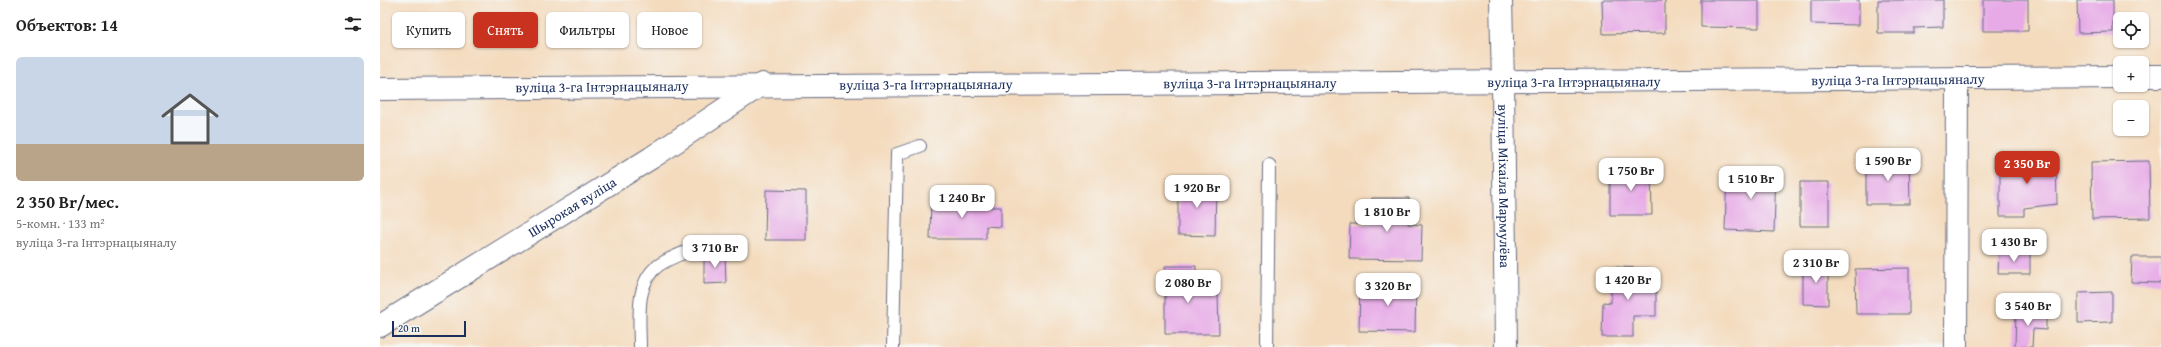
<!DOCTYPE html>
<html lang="ru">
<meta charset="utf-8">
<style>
:root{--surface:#fff;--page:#f6f6f6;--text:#222;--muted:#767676;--accent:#c8321e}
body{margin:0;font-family:"Gentium Book Plus",serif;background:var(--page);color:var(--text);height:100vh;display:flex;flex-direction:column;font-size:15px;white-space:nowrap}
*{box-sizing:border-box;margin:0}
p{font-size:13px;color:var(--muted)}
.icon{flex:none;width:22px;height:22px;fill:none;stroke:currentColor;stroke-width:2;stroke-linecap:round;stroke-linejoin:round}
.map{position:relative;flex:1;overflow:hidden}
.side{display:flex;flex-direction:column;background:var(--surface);width:380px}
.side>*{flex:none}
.hud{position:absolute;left:12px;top:12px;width:380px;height:36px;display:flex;gap:8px}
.fabs{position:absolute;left:1733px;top:12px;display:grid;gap:8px}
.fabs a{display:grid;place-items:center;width:36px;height:36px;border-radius:6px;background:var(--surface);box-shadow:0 1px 3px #0004;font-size:20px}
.scale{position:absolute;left:12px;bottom:10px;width:74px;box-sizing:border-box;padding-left:4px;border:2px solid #1b2f5e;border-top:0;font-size:11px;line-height:14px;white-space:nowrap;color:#1b2f5e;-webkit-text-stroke:3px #f6f6f2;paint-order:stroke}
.price{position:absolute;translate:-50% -34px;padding:0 9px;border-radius:8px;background:#fff;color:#222;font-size:13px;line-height:26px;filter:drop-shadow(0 1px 2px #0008)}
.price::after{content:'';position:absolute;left:50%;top:24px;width:12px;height:9px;margin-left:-6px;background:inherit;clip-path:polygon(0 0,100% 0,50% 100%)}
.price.on{background:var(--accent);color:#fff}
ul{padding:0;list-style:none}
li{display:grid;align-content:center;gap:8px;height:212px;padding:0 16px}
li span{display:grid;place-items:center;height:124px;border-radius:6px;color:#555}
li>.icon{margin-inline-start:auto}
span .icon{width:72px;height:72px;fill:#fffc;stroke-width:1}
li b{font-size:17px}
h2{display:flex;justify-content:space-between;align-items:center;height:48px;padding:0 16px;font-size:17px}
.tag{padding:0 14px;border-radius:6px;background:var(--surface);box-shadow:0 1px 3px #0004;font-size:14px;line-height:36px}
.tag.on{background:var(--accent);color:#fff}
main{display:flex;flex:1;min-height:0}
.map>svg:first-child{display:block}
</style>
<main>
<section class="side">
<h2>Объектов: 14<svg class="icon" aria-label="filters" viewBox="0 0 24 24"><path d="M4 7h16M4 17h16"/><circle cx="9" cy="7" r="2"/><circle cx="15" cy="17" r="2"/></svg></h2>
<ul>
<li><span style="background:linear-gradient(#c9d6e8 70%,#b9a48a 0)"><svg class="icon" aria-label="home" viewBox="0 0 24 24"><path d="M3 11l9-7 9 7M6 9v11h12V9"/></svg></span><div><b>2 350 Br/мес.</b><p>5-комн. · 133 m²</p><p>вуліца 3-га Інтэрнацыяналу</p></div></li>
</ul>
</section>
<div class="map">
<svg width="1781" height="347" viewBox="0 0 1781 347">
<rect width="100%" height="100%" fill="#f6f6f2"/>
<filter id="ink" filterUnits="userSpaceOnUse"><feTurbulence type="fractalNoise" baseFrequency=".025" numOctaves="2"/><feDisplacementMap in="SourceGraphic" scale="8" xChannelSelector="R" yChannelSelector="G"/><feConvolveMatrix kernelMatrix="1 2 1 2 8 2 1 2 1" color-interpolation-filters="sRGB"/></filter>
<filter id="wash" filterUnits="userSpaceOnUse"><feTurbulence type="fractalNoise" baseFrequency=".012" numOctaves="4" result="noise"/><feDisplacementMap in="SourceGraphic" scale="16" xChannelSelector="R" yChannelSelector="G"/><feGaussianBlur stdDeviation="0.9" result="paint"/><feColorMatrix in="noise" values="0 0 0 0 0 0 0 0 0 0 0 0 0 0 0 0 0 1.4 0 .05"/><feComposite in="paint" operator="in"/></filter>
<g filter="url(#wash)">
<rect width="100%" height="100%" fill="#f4dbbe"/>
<g id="blocks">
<path fill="#e7aae7" d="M1222 0H1285V33L1223 34Z
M1321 0H1379V28L1321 27Z
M1431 0H1479V25L1431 24Z
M1498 0H1563V27L1534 28V33H1498Z
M1603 0H1648V31H1603Z
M1697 0H1733V32L1698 33Z
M1645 158H1676L1677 204 1644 208V216H1620V162L1646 161Z
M1486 160H1529L1530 204H1486Z
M1769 161 1770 218 1712 219 1711 162Z
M1230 168H1271L1272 215H1230Z
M1347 169 1396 170 1394 232 1345 230Z
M798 182H836L835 236 798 235Z
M1420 182H1449V226H1420Z
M386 190 426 191V240H385Z
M551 198 607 199V207H621V227L606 226V239H550Z
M992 198H1029L1028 224 1042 225 1041 260 969 259 970 224H992Z
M1619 251H1650V274H1618Z
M324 254H345L346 283 324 284Z
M1752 257H1781V283L1751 282Z
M1423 263H1448V305L1423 304Z
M785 266H816V295H838L839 334H785Z
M1231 267 1269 268 1268 280H1276V316H1253V337H1222L1223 302 1231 303Z
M1529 268V314H1476L1475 269Z
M980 282 1036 283 1035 332 979 331Z
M1732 292V322L1698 323V293Z
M1636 311H1666V330L1653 329 1652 347H1635Z"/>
</g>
</g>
<g filter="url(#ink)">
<use href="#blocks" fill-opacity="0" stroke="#676b80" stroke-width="1"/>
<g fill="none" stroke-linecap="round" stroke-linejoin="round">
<defs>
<path id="lane" d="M260 347C260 322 254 282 279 265 292 256 310 251 325 244
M513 347 517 154 540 146
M887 347 889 165"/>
<g id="street">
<path id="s1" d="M1121 0 1123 82 1126 347"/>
<path d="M1762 76H1781"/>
<path id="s2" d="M0 89C580 81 1160 85 1740 77"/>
<path id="s3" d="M0 326 271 158 382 84"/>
<path d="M1576 347 1577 79"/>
</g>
</defs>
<use href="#lane" stroke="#676b80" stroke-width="14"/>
<use href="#street" stroke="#676b80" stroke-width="24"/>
<use href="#lane" stroke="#fff" stroke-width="12"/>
<use href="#street" stroke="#fff" stroke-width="22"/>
</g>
</g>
<g text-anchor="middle" stroke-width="3.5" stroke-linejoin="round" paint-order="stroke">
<g font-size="14" fill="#1b2f5e" stroke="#f6f6f2">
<text dy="5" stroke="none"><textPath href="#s2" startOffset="1518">вуліца 3-га Інтэрнацыяналу</textPath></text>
<text dy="5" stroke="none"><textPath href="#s2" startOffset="1194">вуліца 3-га Інтэрнацыяналу</textPath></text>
<text dy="5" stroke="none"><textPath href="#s2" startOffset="546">вуліца 3-га Інтэрнацыяналу</textPath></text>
<text dy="5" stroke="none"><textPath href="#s2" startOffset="870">вуліца 3-га Інтэрнацыяналу</textPath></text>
<text dy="5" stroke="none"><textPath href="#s2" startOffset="222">вуліца 3-га Інтэрнацыяналу</textPath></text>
<text dy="5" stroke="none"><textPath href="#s1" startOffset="186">вуліца Міхаіла Мармулёва</textPath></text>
<text dy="5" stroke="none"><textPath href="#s3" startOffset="226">Шырокая вуліца</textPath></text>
</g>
</g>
</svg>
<div class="fabs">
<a><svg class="icon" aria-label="locate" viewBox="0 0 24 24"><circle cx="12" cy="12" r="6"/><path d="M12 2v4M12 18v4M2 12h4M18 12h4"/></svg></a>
<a>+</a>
<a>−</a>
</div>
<div class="scale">20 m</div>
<b class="price" style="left:1508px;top:182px">1 590 Br</b>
<b class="price on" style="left:1647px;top:185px">2 350 Br</b>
<b class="price" style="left:1251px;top:192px">1 750 Br</b>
<b class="price" style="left:1371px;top:200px">1 510 Br</b>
<b class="price" style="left:817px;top:209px">1 920 Br</b>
<b class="price" style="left:582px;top:219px">1 240 Br</b>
<b class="price" style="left:1007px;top:233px">1 810 Br</b>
<b class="price" style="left:1634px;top:263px">1 430 Br</b>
<b class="price" style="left:335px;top:269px">3 710 Br</b>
<b class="price" style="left:1436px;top:284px">2 310 Br</b>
<b class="price" style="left:1248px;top:301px">1 420 Br</b>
<b class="price" style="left:808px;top:304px">2 080 Br</b>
<b class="price" style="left:1008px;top:307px">3 320 Br</b>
<b class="price" style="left:1648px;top:327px">3 540 Br</b>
<div class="hud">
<a class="tag">Купить</a>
<a class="tag on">Снять</a>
<a class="tag">Фильтры</a>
<a class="tag">Новое</a>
</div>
</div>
</main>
